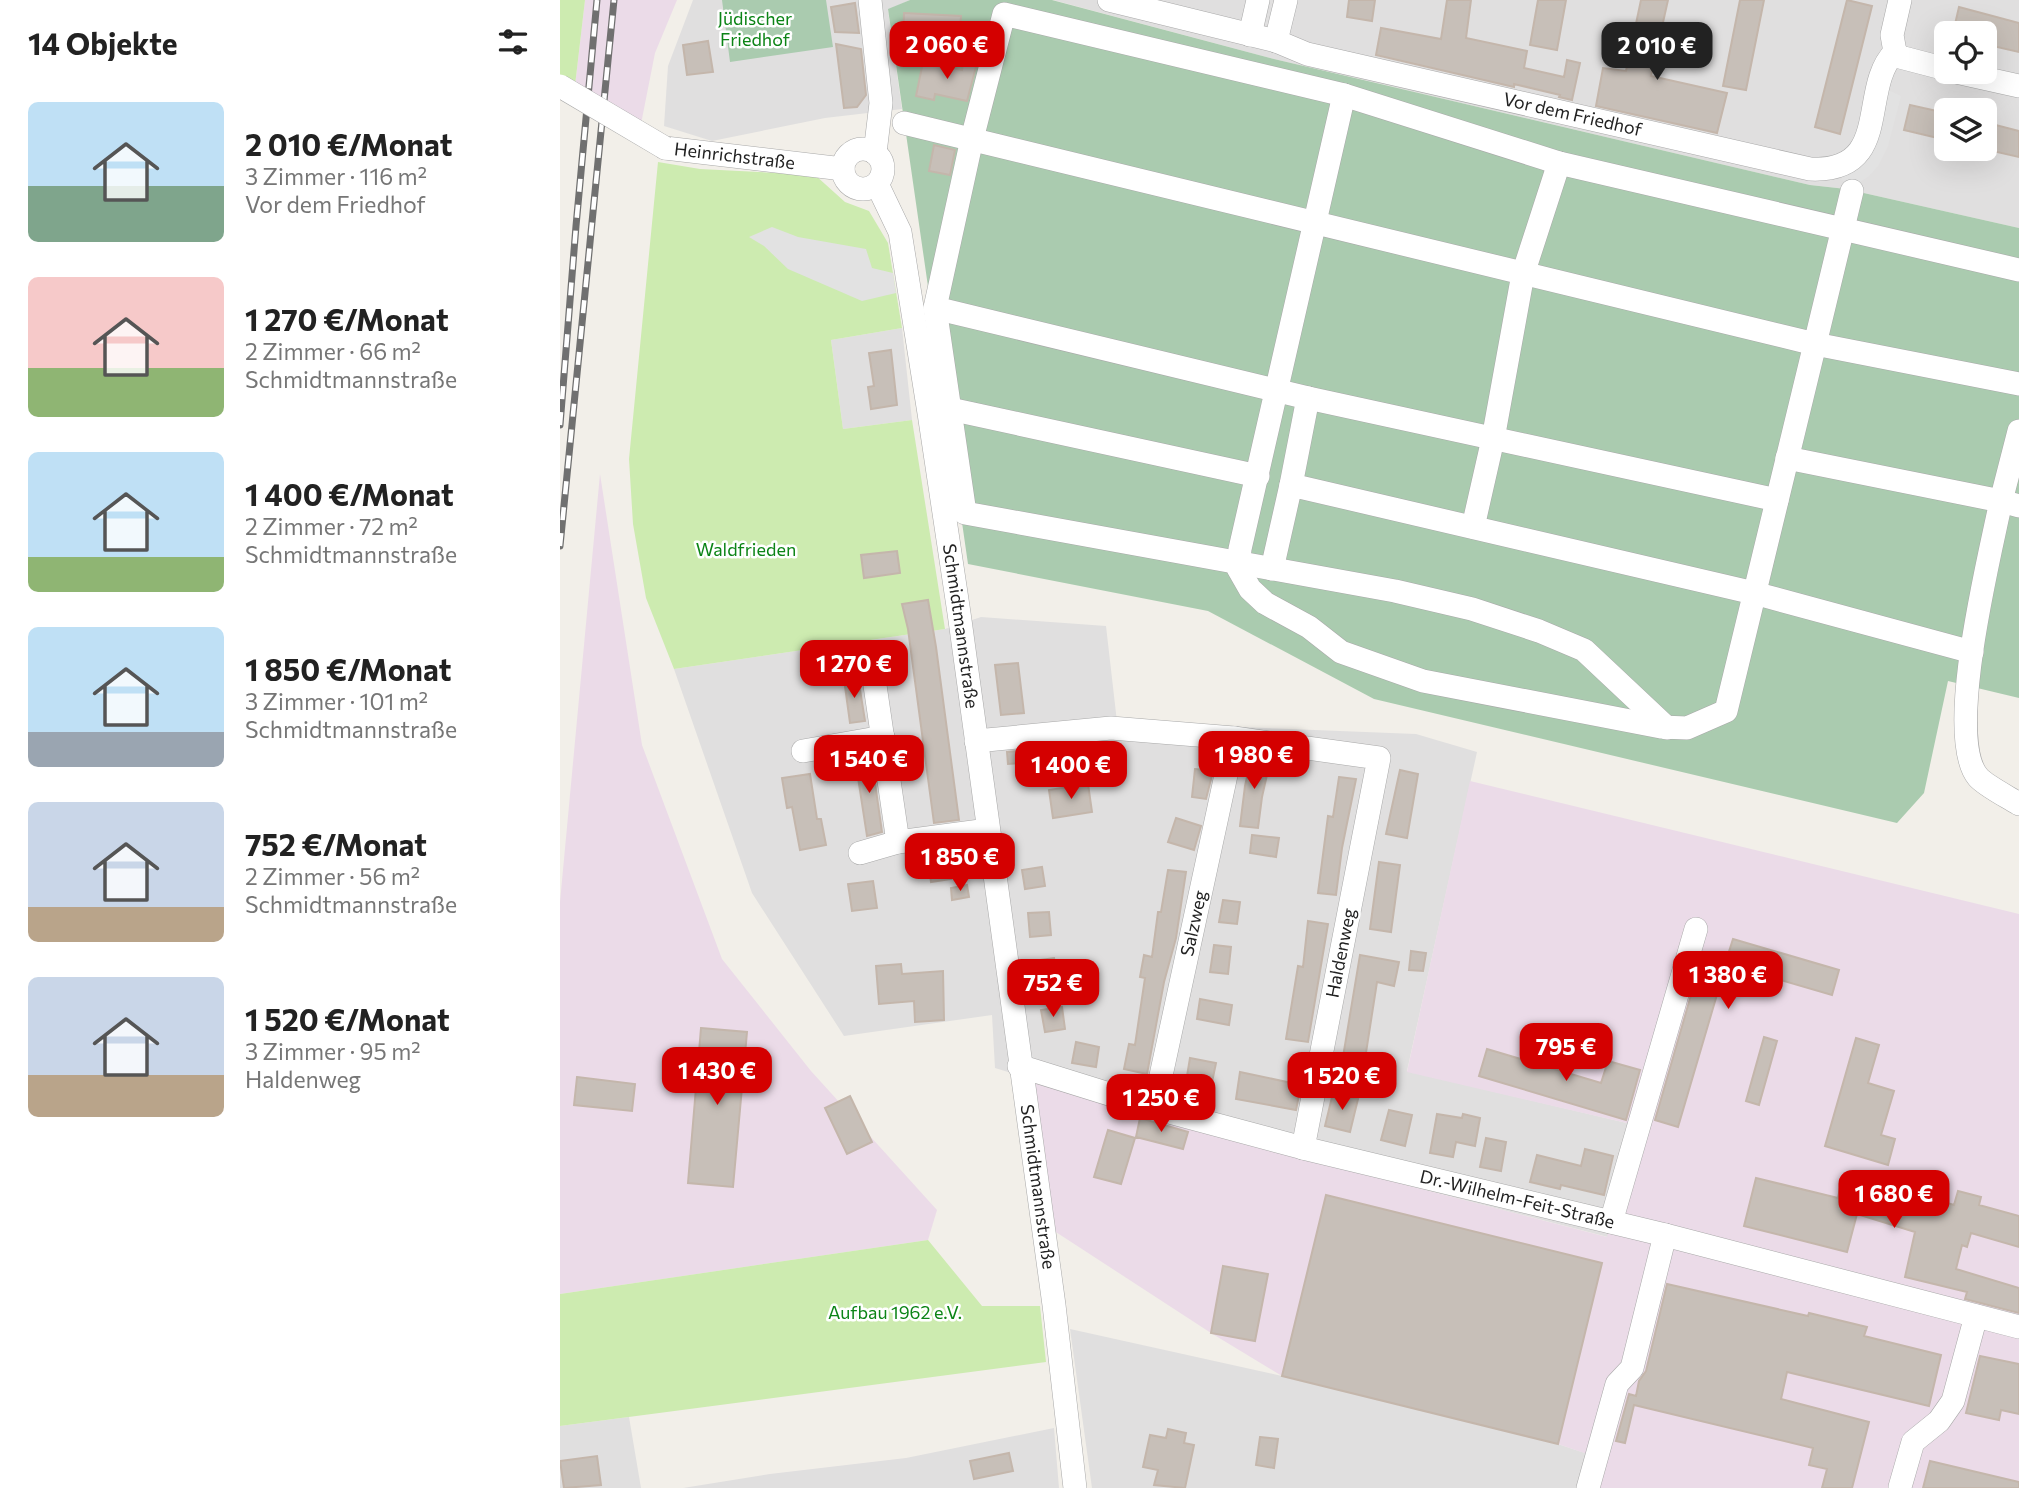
<!DOCTYPE html>
<html lang="de">
<meta charset="utf-8">
<style>
:root{--surface:#fff;--page:#f6f6f6;--text:#222;--muted:#767676;--accent:#d40000}
body{margin:0;font-family:Commissioner,sans-serif;background:var(--page);color:var(--text);height:100vh;display:flex;flex-direction:column;font-size:26px;white-space:nowrap}
*{box-sizing:border-box;margin:0}
p{font-size:23px;color:var(--muted)}
.icon{flex:none;width:38px;height:38px;fill:none;stroke:currentColor;stroke-width:2;stroke-linecap:round;stroke-linejoin:round}
.map{position:relative;flex:1;overflow:hidden}
.side{display:flex;flex-direction:column;background:var(--surface);width:560px}
.side>*{flex:none}
.buttons{position:absolute;left:1374px;top:21px;display:grid;gap:14px}
.buttons a{display:grid;place-items:center;width:63px;height:63px;border-radius:10px;background:var(--surface);box-shadow:0 7px 28px #0002;font-size:35px}
.price{position:absolute;translate:-50% -60px;padding:0 16px;border-radius:14px;background:var(--accent);color:#fff;font-size:23px;line-height:46px;filter:drop-shadow(0 2px 4px #0008)}
.price::after{content:'';position:absolute;left:50%;top:42px;width:21px;height:16px;margin-left:-10px;background:inherit;clip-path:polygon(0 0,100% 0,50% 100%)}
.price.active{background:#222;color:#fff}
ul{padding:0;list-style:none}
li{display:flex;align-items:center;gap:21px;height:175px;padding:0 28px}
li span{display:grid;place-items:center;flex:none;width:196px;height:140px;border-radius:10px;color:#555}
li>.icon{margin-inline-start:auto}
span .icon{width:84px;height:84px;fill:#fffc;stroke-width:1}
li b{font-size:30px}
h2{display:flex;justify-content:space-between;align-items:center;height:84px;padding:0 28px;font-size:30px}
main{display:flex;flex:1;min-height:0}
.map>svg:first-child{display:block}
</style>
<main>
<section class="side">
<h2>14 Objekte<svg class="icon" aria-label="filters" viewBox="0 0 24 24"><path d="M4 7h16M4 17h16"/><circle cx="9" cy="7" r="2"/><circle cx="15" cy="17" r="2"/></svg></h2>
<ul>
<li><span style="background:linear-gradient(#bfe0f5 60%,#7fa58c 0)"><svg class="icon" aria-label="home" viewBox="0 0 24 24"><path d="M3 11l9-7 9 7M6 9v11h12V9"/></svg></span><div><b>2 010 €/Monat</b><p>3 Zimmer · 116 m²</p><p>Vor dem Friedhof</p></div></li>
<li><span style="background:linear-gradient(#f6c9c9 65%,#8fb573 0)"><svg class="icon" aria-label="home" viewBox="0 0 24 24"><path d="M3 11l9-7 9 7M6 9v11h12V9"/></svg></span><div><b>1 270 €/Monat</b><p>2 Zimmer · 66 m²</p><p>Schmidtmannstraße</p></div></li>
<li><span style="background:linear-gradient(#bfe0f5 75%,#8fb573 0)"><svg class="icon" aria-label="home" viewBox="0 0 24 24"><path d="M3 11l9-7 9 7M6 9v11h12V9"/></svg></span><div><b>1 400 €/Monat</b><p>2 Zimmer · 72 m²</p><p>Schmidtmannstraße</p></div></li>
<li><span style="background:linear-gradient(#bfe0f5 75%,#9aa5b1 0)"><svg class="icon" aria-label="home" viewBox="0 0 24 24"><path d="M3 11l9-7 9 7M6 9v11h12V9"/></svg></span><div><b>1 850 €/Monat</b><p>3 Zimmer · 101 m²</p><p>Schmidtmannstraße</p></div></li>
<li><span style="background:linear-gradient(#c9d6e8 75%,#b9a48a 0)"><svg class="icon" aria-label="home" viewBox="0 0 24 24"><path d="M3 11l9-7 9 7M6 9v11h12V9"/></svg></span><div><b>752 €/Monat</b><p>2 Zimmer · 56 m²</p><p>Schmidtmannstraße</p></div></li>
<li><span style="background:linear-gradient(#c9d6e8 70%,#b9a48a 0)"><svg class="icon" aria-label="home" viewBox="0 0 24 24"><path d="M3 11l9-7 9 7M6 9v11h12V9"/></svg></span><div><b>1 520 €/Monat</b><p>3 Zimmer · 95 m²</p><p>Haldenweg</p></div></li>
</ul>
</section>
<div class="map">
<svg width="1459" height="1488" viewBox="0 0 1459 1488">
<rect width="100%" height="100%" fill="#f2efe9"/>
<path fill="#e0dfdf" fill-rule="evenodd" d="M133 0H350L328 10 342 109 265 118 152 141 104 126 108 66Z
M493 0H1459V228L1286 189 1250 185 714 59ZM1386 33H1424V72H1386ZM1386 110H1424V149H1386Z
M342 328 352 420 283 429 271 340Z
M421 617 546 626 557 722 856 734 917 752 847 1071 1071 1124 1048 1237 679 1142 435 1068 432 1015 284 1036 192 893 114 669 385 629Z
M510 1329 722 1376 998 1444 1037 1457 1028 1488H532Z
M69 1417 81 1488H0V1426Z
M494 1428 499 1488H123L210 1474 346 1458Z"/>
<path fill="#ebdbe8" d="M25 0H117L95 53 79 134 14 94Z
M40 474 82 745 162 959 251 1071 377 1210 368 1240 0 1294V902Z
M910 781 1459 914V1488H1028L1036 1457 998 1444 722 1376 651 1333 482 1223 453 1074 679 1142 1047 1237 1071 1124 847 1072Z"/>
<path fill="#cdebb0" d="M0 0H25L14 94 0 86Z
M98 162 140 169 255 175 285 202 309 211 328 243 342 328 271 340 283 429 352 420 385 629 114 669 86 598 73 524 69 459Z
M368 1240 422 1306H480L486 1362 0 1426V1294Z"/>
<path fill="#aacbaf" d="M162 0H266L273 47 170 62Z
M350 0H492L714 59 1250 185 1286 189 1459 228V698L1388 681 1364 793 1337 823 814 699 648 611 408 564 328 9Z"/>
<path fill="#e2e2e2" d="M1328 90 1341 96 1328 146 1318 166 1309 176 1297 184H1290L1281 180Z
M212 227 238 237 306 249 312 268 333 273 336 293 302 301 228 269 204 246 189 237Z"/>
<path fill="#c7bfb8" stroke="#c4b6ab" stroke-width="2" d="M789 0H815L812 21 787 17Z
M887 0H911L906 38 967 51 964 68 1004 77 1007 60 1020 63 1012 100 999 97 1000 95 954 84V87L816 55 821 28 881 39Z
M978 0H1006L997 50 970 45Z
M1081 0H1108L1091 76 1167 93 1157 133 1036 106 1043 68 1066 71Z
M1180 0H1204L1186 90 1163 86Z
M1287 0 1312 6 1280 134 1255 127Z
M295 3 299 33 275 32 271 7Z
M1399 7 1459 23V52L1424 44V33H1393Z
M344 13 401 16 399 40 343 36Z
M148 41 153 72 127 75 123 45Z
M276 44 301 49 306 95 297 107 284 108Z
M404 57 418 59 407 101 375 94 374 100 356 96 363 62 402 70Z
M1350 105 1386 113V140L1344 130Z
M1424 122 1459 131V157L1424 149Z
M374 145 395 150 390 175 369 171Z
M331 350 337 405 311 409 308 387 314 386 309 353Z
M337 551 340 573 304 578 301 555Z
M368 600 376 647 399 820 374 823 348 629 342 604Z
M458 663 464 713 441 715 435 665Z
M298 677 305 721 290 723 284 679Z
M551 742H554L556 755 448 764 447 752Z
M311 755 322 832 307 836 295 758Z
M692 755 711 757 702 797 698 828 680 826 685 786Z
M635 769 653 771 646 799 632 797Z
M840 770 858 774 847 838 826 834Z
M250 774 257 819H261L266 845 240 850 232 807 227 808 222 778Z
M779 777 796 779 782 848 776 895 758 893 768 816 773 817Z
M528 784 532 812 493 818 489 790Z
M616 818 641 826 634 850 608 842Z
M692 835 719 838 716 857 690 853Z
M387 850 391 879 371 882 367 852Z
M819 862 840 865 831 932 810 929Z
M482 867 485 886 465 889 462 870Z
M608 870 626 872 616 938 604 982 587 1074 564 1069 569 1044 575 1045 585 978 580 977 584 955 592 957 598 912H601Z
M313 881 317 908 292 911 288 884Z
M407 885 409 897 392 900 391 888Z
M663 900 680 902 677 924 659 922Z
M489 912 491 935 470 937 468 913Z
M748 921 768 924 748 1042 726 1039 738 966 743 967Z
M1173 939 1279 970 1272 995 1166 964 1118 1127 1095 1120 1142 957 1165 964Z
M654 945 671 947 668 974 650 972Z
M851 951 866 953 863 971 849 970Z
M800 955 839 962 834 986 817 982 803 1072 781 1069Z
M494 958 498 981 476 984 472 961Z
M341 964 342 974 383 971 384 1020 355 1022 354 1001 319 1004 316 966Z
M640 999 672 1005 669 1025 637 1019Z
M502 1007 505 1029 485 1032 481 1010Z
M141 1028 187 1032 173 1187 128 1183Z
M1204 1037 1217 1041 1199 1105 1186 1101Z
M1296 1038 1319 1045 1308 1083 1334 1091 1321 1135 1335 1139 1328 1165 1265 1146Z
M516 1042 539 1047 536 1067 512 1063Z
M927 1049 1041 1083 1048 1061 1080 1070 1066 1120 919 1076Z
M630 1058 656 1063 651 1087 626 1082Z
M680 1072 741 1085 736 1110 676 1099Z
M17 1077 75 1084 72 1111 14 1105Z
M773 1093 798 1099 790 1132 765 1126Z
M290 1096 312 1142 287 1154 265 1108Z
M829 1110 852 1115 845 1146 821 1140Z
M877 1114 902 1118 903 1114 920 1118 915 1146 896 1142 893 1157 870 1153Z
M580 1118 628 1132 623 1149 576 1137Z
M548 1130 575 1138 561 1184 534 1177Z
M926 1138 946 1142 941 1171 920 1167Z
M1025 1149 1053 1156 1044 1195 1001 1185 1000 1189 970 1182 977 1155 1021 1166Z
M1196 1178 1278 1198 1280 1188 1317 1198 1321 1183 1394 1205 1398 1191 1421 1197 1419 1205 1459 1216V1247L1411 1233 1407 1247 1402 1245 1396 1269 1459 1288V1313L1405 1299 1407 1292 1345 1277 1355 1232 1297 1214 1287 1252 1184 1226Z
M766 1195 1042 1263 998 1444 722 1376Z
M663 1266 708 1274 695 1341 651 1333Z
M1107 1284 1248 1316 1249 1313 1307 1327 1304 1336 1381 1355 1369 1406 1227 1372 1221 1399 1309 1422 1292 1488H1262L1267 1469 1249 1465 1253 1448 1074 1405 1065 1443 1056 1441 1069 1394 1076 1396 1079 1381 1086 1371Z
M1420 1356 1459 1364V1414L1441 1410 1439 1420 1406 1413Z
M608 1429 626 1433 624 1443 634 1445 625 1488 594 1485 598 1470 583 1467 590 1435 606 1438Z
M700 1437 718 1439 714 1468 696 1465Z
M449 1453 453 1471 414 1479 410 1461Z
M37 1456 41 1485 4 1488 0 1461Z
M1370 1461 1459 1482V1488H1363Z"/>
<g fill="none" stroke-linecap="round" stroke-linejoin="round">
<defs>
<g id="minor">
<path d="M310 0 321 103 315 153"/>
<path id="s1" d="M549 0 716 41 747 54 1250 169C1334 173 1298 88 1335 52"/>
<path d="M690 35 698 0"/>
<path d="M716 41 726 0"/>
<path d="M1335 52 1340 57 1386 69"/>
<path d="M1335 52 1332 35 1340 0"/>
<path d="M1396 72 1459 86"/>
<path d="M784 95 680 549 678 568 690 589 705 603 749 627 781 652 863 681 1101 727 1127 728 1166 711 1255 344 1459 384"/>
<path d="M344 123 1255 344 1292 191"/>
<path id="s2" d="M105 148 283 169"/>
<circle cx="303" cy="169" r="20"/>
<path id="s3" d="M317 184 340 232 369 413 399 613 494 1305 515 1488"/>
<path d="M375 308 405 513 835 591 912 609 979 631 1024 650 1107 728"/>
<path d="M748 398 1217 500"/>
<path d="M390 409 698 476"/>
<path d="M1459 431 1441 501 1459 506"/>
<path d="M1227 458 1441 501C1430 555 1384 737 1418 777 1426 786 1448 797 1459 804"/>
<path d="M731 485 748 398 375 308 412 139 444 14 784 95 999 163 1459 270"/>
<path d="M913 527 933 439 963 274 999 163"/>
<path d="M712 569 731 485 1194 593 1412 652"/>
<path d="M312 665 338 842 428 830"/>
<path d="M416 741 551 728 674 738 819 758 743 1148"/>
<path d="M243 751 323 737"/>
<path d="M300 853 338 842"/>
<path id="s4" d="M459 1066 594 1108 743 1148 1105 1235 1459 1327"/>
<path id="s5" d="M594 1108 674 738"/>
<path d="M1051 1222 1136 929"/>
<path d="M1340 1487 1353 1442 1379 1421 1393 1401 1416 1316"/>
<path d="M1028 1488 1057 1384 1072 1368 1105 1235"/>
</g>
</defs>
<use href="#minor" stroke="#a9a9a9" stroke-width="24"/>
<use href="#minor" stroke="#fff" stroke-width="23"/>
<defs>
<path id="rail" d="M0 425 16 226 37 0
M0 546 54 0"/>
</defs>
<use href="#rail" stroke="#707070" stroke-width="7"/>
<use href="#rail" stroke="#fff" stroke-width="4.5" stroke-dasharray="13" stroke-linecap="butt"/>
<defs>
<path id="minor-bridge" d="M0 86 105 148"/>
</defs>
<use href="#minor-bridge" stroke="#a9a9a9" stroke-width="24" stroke-linecap="butt"/>
<use href="#minor-bridge" stroke="#fff" stroke-width="23"/>
</g>
<g text-anchor="middle" stroke-width="5" stroke-linejoin="round" paint-order="stroke">
<g font-size="18" fill="#0c8416" stroke="#fff">
<text x="195" y="25">Jüdischer<tspan x="195" dy="21">Friedhof</tspan></text>
<text x="186" y="556">Waldfrieden</text>
<text x="335" y="1319">Aufbau 1962 e.V.</text>
</g>
<g font-size="18" fill="#222" stroke="#fff">
<text dy="6" stroke="none"><textPath href="#s1" startOffset="478">Vor dem Friedhof</textPath></text>
<text dy="6" stroke="none"><textPath href="#s2" startOffset="70">Heinrichstraße</textPath></text>
<text dy="6" stroke="none"><textPath href="#s3" startOffset="452">Schmidtmannstraße</textPath></text>
<text dy="6" stroke="none"><textPath href="#s5" startOffset="189">Salzweg</textPath></text>
<text transform="translate(781 953) rotate(-79)" y="6">Haldenweg</text>
<text dy="6" stroke="none"><textPath href="#s3" startOffset="1018">Schmidtmannstraße</textPath></text>
<text dy="6" stroke="none"><textPath href="#s4" startOffset="516">Dr.-Wilhelm-Feit-Straße</textPath></text>
</g>
</g>
</svg>
<div class="buttons">
<a><svg class="icon" aria-label="locate" viewBox="0 0 24 24"><circle cx="12" cy="12" r="6"/><path d="M12 2v4M12 18v4M2 12h4M18 12h4"/></svg></a>
<a><svg class="icon" aria-label="layers" viewBox="0 0 24 24"><path d="M12 4l9 5-9 5-9-5zM3 14l9 5 9-5"/></svg></a>
</div>
<b class="price" style="left:387px;top:81px">2 060 €</b>
<b class="price active" style="left:1097px;top:82px">2 010 €</b>
<b class="price" style="left:294px;top:700px">1 270 €</b>
<b class="price" style="left:694px;top:791px">1 980 €</b>
<b class="price" style="left:309px;top:795px">1 540 €</b>
<b class="price" style="left:511px;top:801px">1 400 €</b>
<b class="price" style="left:400px;top:893px">1 850 €</b>
<b class="price" style="left:1168px;top:1011px">1 380 €</b>
<b class="price" style="left:493px;top:1019px">752 €</b>
<b class="price" style="left:1006px;top:1083px">795 €</b>
<b class="price" style="left:157px;top:1107px">1 430 €</b>
<b class="price" style="left:782px;top:1112px">1 520 €</b>
<b class="price" style="left:601px;top:1134px">1 250 €</b>
<b class="price" style="left:1334px;top:1230px">1 680 €</b>
</div>
</main>
